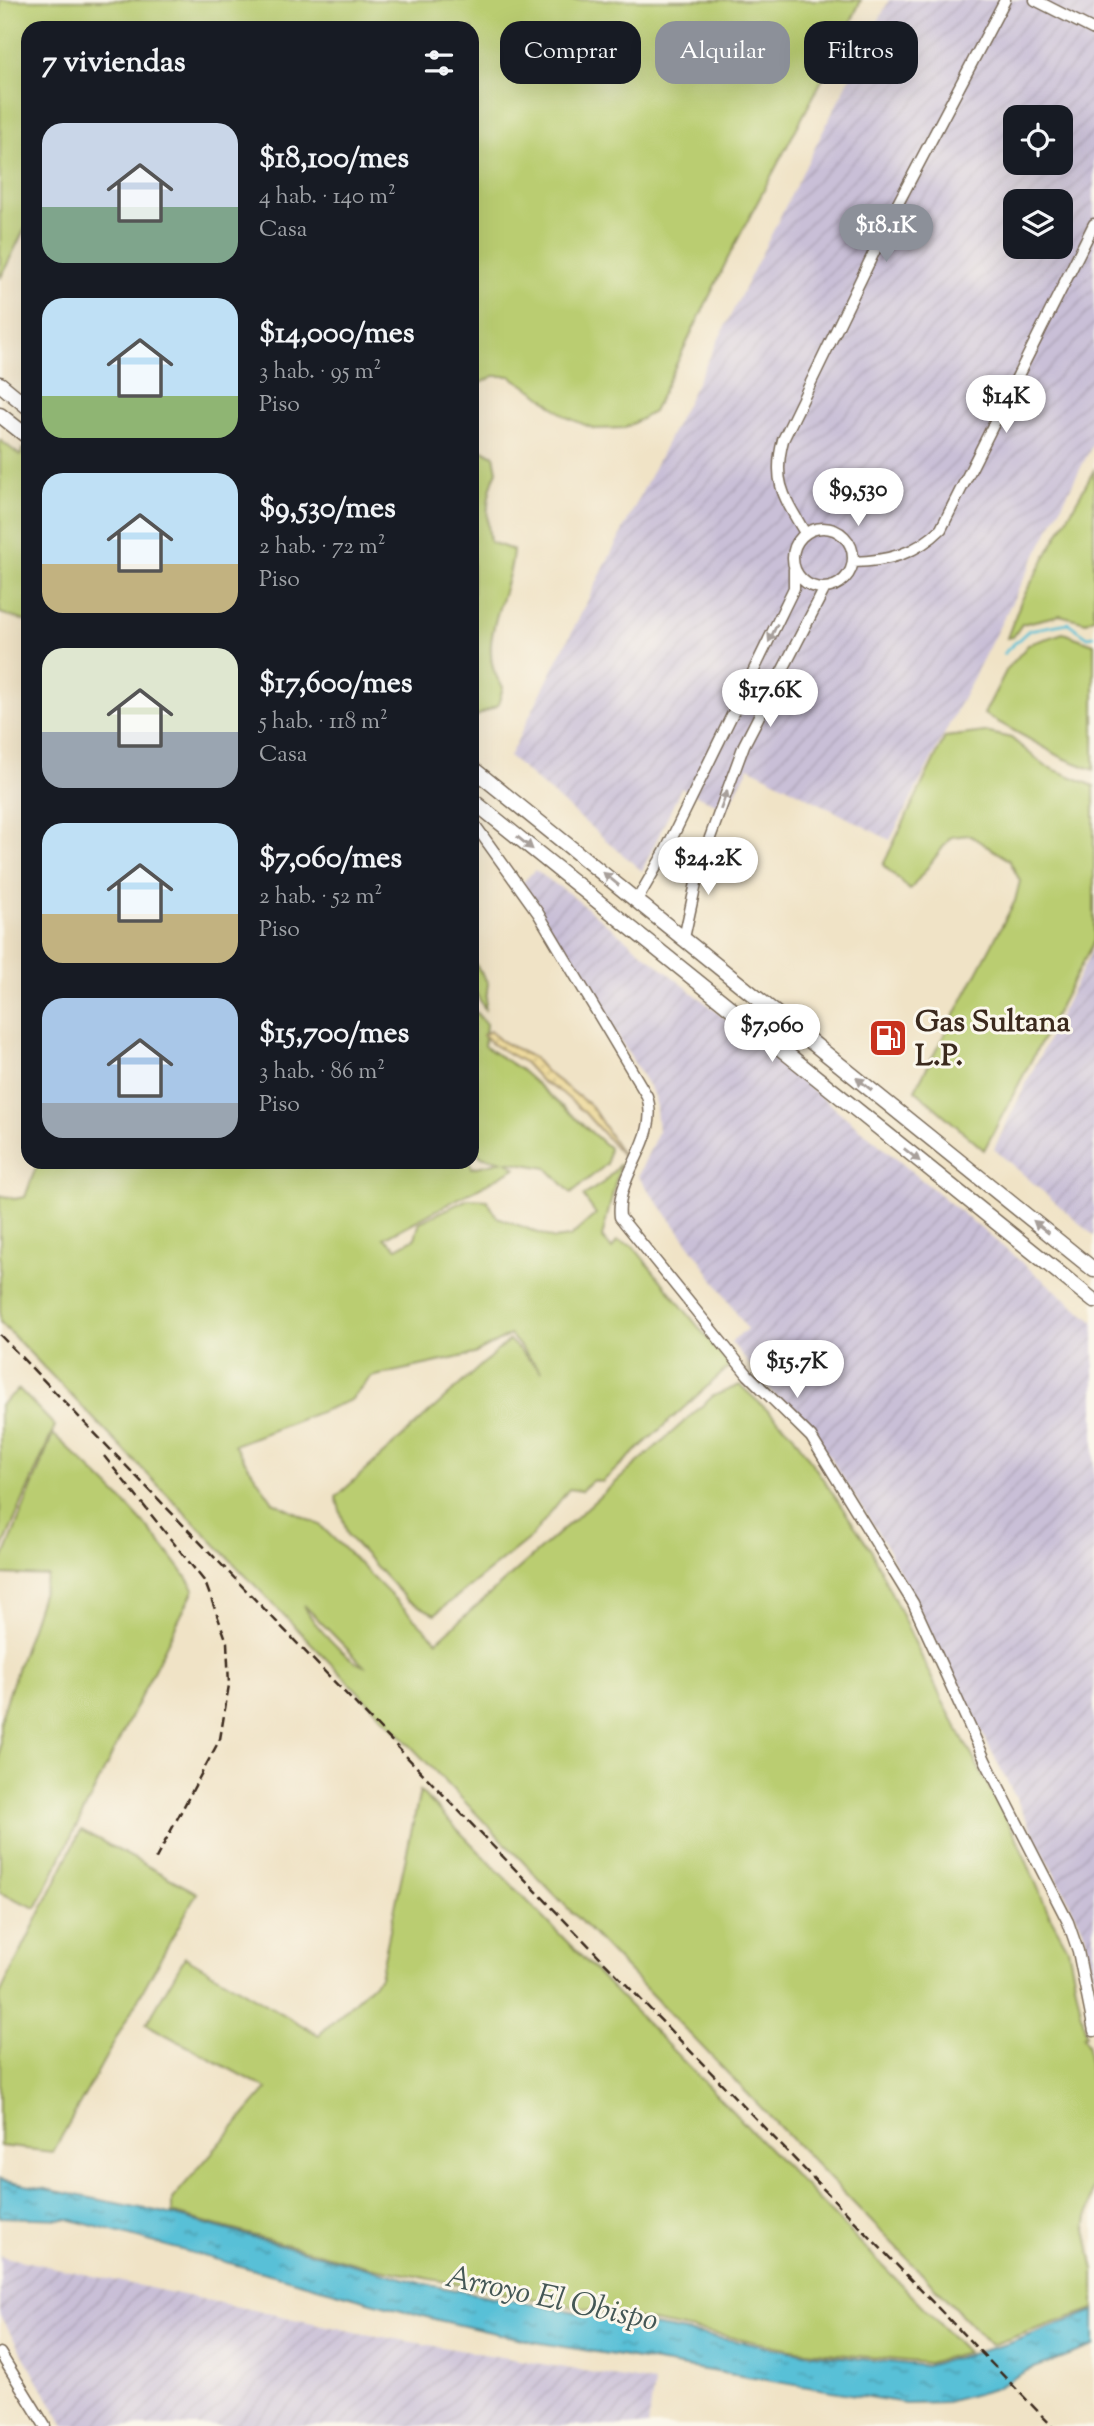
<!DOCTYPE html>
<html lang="es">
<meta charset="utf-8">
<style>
:root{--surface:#171b24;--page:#20242c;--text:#f1f3f6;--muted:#9ea1a6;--accent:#8c9099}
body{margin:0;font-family:"Sorts Mill Goudy",serif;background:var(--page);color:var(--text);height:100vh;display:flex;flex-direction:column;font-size:26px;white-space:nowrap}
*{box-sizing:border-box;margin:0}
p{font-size:23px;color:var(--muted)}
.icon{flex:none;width:38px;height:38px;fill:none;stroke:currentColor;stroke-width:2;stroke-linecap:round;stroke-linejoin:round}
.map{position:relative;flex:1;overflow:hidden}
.sheet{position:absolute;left:21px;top:21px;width:458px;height:1148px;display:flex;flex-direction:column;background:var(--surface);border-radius:21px;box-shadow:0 7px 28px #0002}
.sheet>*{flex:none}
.banner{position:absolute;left:500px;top:21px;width:488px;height:63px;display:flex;gap:14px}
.buttons{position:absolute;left:1003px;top:105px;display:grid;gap:14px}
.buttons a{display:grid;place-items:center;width:70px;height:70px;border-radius:14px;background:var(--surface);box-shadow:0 7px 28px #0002;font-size:35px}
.price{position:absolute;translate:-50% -60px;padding:0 16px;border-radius:24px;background:#fff;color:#222;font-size:23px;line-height:46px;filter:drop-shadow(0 2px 4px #0008)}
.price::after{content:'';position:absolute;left:50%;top:42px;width:21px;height:16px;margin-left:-10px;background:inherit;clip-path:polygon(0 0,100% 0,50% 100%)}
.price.selected{background:var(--accent);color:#fff}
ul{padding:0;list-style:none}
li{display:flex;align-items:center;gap:21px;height:175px;padding:0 21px}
li span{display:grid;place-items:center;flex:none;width:196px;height:140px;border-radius:21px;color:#555}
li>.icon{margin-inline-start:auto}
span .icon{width:84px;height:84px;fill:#fffc;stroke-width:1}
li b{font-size:30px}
h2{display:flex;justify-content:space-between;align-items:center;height:84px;padding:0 21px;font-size:30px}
.chip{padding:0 24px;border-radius:21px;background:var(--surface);box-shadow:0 7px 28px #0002;font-size:24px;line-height:63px}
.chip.selected{background:var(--accent);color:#fff}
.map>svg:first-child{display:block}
</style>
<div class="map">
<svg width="1094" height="2426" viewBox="0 0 1094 2426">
<defs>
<pattern id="industrial-furrows" width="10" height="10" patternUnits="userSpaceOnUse" patternTransform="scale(1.75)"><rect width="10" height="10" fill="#c9bfd7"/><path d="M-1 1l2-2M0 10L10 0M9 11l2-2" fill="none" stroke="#aea4b8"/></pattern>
<pattern id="sand-dots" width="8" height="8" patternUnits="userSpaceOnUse" patternTransform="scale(1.75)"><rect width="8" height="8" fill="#eeda9e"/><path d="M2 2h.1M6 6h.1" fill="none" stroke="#cdbb88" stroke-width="1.8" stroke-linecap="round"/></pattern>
<pattern id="water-ripples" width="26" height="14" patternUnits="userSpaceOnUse" patternTransform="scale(1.75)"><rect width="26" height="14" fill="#59c0d7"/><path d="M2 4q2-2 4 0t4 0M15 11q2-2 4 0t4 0" fill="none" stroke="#4b9cae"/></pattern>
</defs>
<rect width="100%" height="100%" fill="#fbf7ec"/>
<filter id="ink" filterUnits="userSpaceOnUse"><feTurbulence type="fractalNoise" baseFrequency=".0143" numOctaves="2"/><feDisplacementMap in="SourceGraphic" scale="14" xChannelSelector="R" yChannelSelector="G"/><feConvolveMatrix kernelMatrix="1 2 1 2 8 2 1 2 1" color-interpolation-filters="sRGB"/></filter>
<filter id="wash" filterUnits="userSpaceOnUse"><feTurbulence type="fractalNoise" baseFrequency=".00686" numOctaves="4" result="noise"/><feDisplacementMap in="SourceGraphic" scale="28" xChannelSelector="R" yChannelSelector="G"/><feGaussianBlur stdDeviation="1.57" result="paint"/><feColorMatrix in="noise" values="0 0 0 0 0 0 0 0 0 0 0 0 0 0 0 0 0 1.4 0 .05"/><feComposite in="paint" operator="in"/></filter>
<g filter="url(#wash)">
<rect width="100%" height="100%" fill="#f0e3c6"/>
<path fill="url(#industrial-furrows)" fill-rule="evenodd" d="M889 0H1094V442L890 840 749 767 727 809 681 788 642 871 509 757ZM1015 117H1060V163H1015ZM1015 201H1060V247H1015Z
M535 870 568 893 762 1048 1094 1322V1980L1084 1931 884 1542 807 1422 777 1398 731 1342 747 1329 700 1259 638 1176 658 1132 655 1096 522 883Z
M1094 946V1236L994 1149Z
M0 2256 365 2334 654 2383 648 2426H65L0 2316Z"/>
<path fill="#bacd71" stroke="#7a7c48" stroke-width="2" fill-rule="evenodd" d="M0 0H861L840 46 730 254 653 412 625 428 595 429 566 417 537 393 510 376H494L476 386 473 393 472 28H28V222L0 279Z
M0 440 21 456 22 449H28V622L0 613Z
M472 444 494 456 497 471C486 494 486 517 490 542L513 550C511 595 471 647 503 687L498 705 473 718Z
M1094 470V618L1086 622 1060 615 1022 624 1013 637 1007 638 1021 601Z
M1063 633 1094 644V770L1063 758 984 714 1007 669 1029 644Z
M985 732 1011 738 1045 766 1094 786V941L984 1150 915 1090 1015 901 1020 881 1009 860 969 835 951 837 910 890 883 865 945 737Z
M472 959 488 983 485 1009 473 988Z
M473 1009 486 1024 484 1046 521 1070 609 1148 607 1164 571 1193 547 1168 506 1161 516 1168 384 1238 397 1248 415 1238 420 1222 468 1199 487 1200 497 1217 554 1239 570 1237 596 1214 583 1196 604 1182 620 1164 602 1237 612 1249 617 1241 633 1246 730 1366 602 1482 593 1480 581 1491 569 1489 532 1536 435 1614 407 1600 348 1536 336 1497 509 1340 542 1372 510 1335 474 1354 371 1377 351 1400 234 1445 273 1502 320 1525 437 1641 713 1396 740 1385 791 1432 871 1550 943 1702 1017 1839 1050 1916 1068 1948 1086 2035 1083 2036 1088 2047 1094 2121V2182L1086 2229 1094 2271V2309L991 2345 0 1322V1195L14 1199 25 1197 38 1162H470L472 1168 503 1161 480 1156 473 1143ZM304 1605 364 1666C347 1661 310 1621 304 1605Z
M19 1389 55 1426 0 1554V1405Z
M53 1434C105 1482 156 1529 194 1589L36 1908 0 1893V1721L48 1576 0 1574V1567Z
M420 1791 967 2352 928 2363 797 2350 369 2267 172 2213V2199L267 2089 146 2024 185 1957 319 2035 380 1977Z
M81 1830 197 1893 53 2152 0 2146V1994Z"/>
<path fill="url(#sand-dots)" stroke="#94825e" stroke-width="2" d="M490 1031 501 1041 534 1058 544 1070 591 1106 624 1157 585 1113 561 1092 542 1082 524 1062 492 1044 483 1035Z"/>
<path fill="url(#water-ripples)" stroke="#4a757a" stroke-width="2" d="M0 2180 161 2212 428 2285 795 2352 926 2366 1007 2344 1094 2311V2346L1026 2371 994 2389 946 2402 905 2403 535 2342 438 2320 68 2219 0 2217Z"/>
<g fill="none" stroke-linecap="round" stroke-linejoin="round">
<path stroke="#59c0d7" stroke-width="2.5" d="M1003 654 1029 630 1068 623 1088 637 1094 636"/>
</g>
</g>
<g filter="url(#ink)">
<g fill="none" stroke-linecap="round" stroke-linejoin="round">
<defs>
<path id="minor" d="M1035 0 1094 30
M793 558a30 30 0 1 1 60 0a30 30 0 1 1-60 0Z
M805 533C784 497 772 482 783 440L894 211 1005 0
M853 562C888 561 916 554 941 529L1094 224
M472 821 538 913 647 1096C661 1140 615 1174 620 1217L748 1375 811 1437 913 1603 986 1762 1068 1922 1078 1951 1094 2031
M666 850 700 865
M637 900 666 850 794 588V569
M684 938 700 865 744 745 825 588
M0 2353 45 2426"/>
<path id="major" d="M0 384 28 407
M0 415 28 437
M472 768 1094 1270
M472 800 1094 1301"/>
</defs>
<use href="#minor" stroke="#7a6b59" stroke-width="13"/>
<use href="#major" stroke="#7a6b59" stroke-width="17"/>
<use href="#minor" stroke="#fff" stroke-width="10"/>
<use href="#major" stroke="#fff" stroke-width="14"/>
<path stroke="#3b2a1e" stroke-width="2.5" stroke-dasharray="10 5" stroke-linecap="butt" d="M0 1335 1052 2426
M104 1456 205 1582 227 1642 229 1685 220 1739 153 1864"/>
</g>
<defs><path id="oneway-solid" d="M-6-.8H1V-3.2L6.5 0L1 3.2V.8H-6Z" transform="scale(1.75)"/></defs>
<g fill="#a79f9a">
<use href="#oneway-solid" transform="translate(773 633) rotate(115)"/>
<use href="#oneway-solid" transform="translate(724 800) rotate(-70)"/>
<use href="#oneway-solid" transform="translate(525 843) rotate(39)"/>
<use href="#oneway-solid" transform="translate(611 879) rotate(-141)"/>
<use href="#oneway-solid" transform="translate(864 1084) rotate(-141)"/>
<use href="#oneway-solid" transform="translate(912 1155) rotate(39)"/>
<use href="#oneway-solid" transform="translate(1041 1227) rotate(-141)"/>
</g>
</g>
<defs>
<symbol id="fuel-square" viewBox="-11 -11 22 22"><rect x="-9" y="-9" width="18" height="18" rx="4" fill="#c8321e" stroke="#fbf7ec"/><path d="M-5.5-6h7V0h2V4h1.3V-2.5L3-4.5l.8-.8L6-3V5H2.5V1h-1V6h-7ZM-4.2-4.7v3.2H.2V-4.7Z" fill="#fff"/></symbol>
</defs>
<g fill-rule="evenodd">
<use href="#fuel-square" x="866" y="1016" width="44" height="44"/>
</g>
<g text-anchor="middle" stroke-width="6" stroke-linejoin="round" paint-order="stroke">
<g font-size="30" font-weight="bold" fill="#3b2a1e" stroke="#fbf7ec" text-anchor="start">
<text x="915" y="1031">Gas Sultana<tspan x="915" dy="34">L.P.</tspan></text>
</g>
<g font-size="32" font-style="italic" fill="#445756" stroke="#fbf7ec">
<text transform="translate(552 2297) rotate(12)" y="11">Arroyo El Obispo</text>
</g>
</g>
</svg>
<div class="buttons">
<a><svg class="icon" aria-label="locate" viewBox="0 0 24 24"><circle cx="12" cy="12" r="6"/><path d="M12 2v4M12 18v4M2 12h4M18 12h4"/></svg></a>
<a><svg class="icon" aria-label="layers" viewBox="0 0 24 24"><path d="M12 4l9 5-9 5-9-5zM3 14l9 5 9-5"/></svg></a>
</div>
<b class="price selected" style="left:886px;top:264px">$18.1K</b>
<b class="price" style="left:1006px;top:435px">$14K</b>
<b class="price" style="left:858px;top:528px">$9,530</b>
<b class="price" style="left:770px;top:729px">$17.6K</b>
<b class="price" style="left:708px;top:897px">$24.2K</b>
<b class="price" style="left:772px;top:1064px">$7,060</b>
<b class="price" style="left:797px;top:1400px">$15.7K</b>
<div class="banner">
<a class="chip">Comprar</a>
<a class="chip selected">Alquilar</a>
<a class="chip">Filtros</a>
</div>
<section class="sheet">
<h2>7 viviendas<svg class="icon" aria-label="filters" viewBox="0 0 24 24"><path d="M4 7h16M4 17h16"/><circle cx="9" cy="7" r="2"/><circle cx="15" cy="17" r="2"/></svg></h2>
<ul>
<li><span style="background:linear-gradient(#c9d6e8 60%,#7fa58c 0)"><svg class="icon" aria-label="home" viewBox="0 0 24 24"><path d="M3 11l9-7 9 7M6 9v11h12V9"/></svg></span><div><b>$18,100/mes</b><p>4 hab. · 140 m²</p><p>Casa</p></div></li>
<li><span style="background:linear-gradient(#bfe0f5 70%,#8fb573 0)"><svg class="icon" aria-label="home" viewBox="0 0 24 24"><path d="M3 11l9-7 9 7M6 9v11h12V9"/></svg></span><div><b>$14,000/mes</b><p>3 hab. · 95 m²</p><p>Piso</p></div></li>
<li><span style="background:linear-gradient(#bfe0f5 65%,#c2b280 0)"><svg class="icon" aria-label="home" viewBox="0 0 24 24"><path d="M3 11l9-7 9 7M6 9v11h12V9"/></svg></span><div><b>$9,530/mes</b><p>2 hab. · 72 m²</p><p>Piso</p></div></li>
<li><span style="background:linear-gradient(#dfe7d0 60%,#9aa5b1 0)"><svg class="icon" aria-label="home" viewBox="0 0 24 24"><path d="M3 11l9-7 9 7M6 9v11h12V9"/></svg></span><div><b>$17,600/mes</b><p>5 hab. · 118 m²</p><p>Casa</p></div></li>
<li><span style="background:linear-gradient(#bfe0f5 65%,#c2b280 0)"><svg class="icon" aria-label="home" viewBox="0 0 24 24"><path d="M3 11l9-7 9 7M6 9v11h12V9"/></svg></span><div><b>$7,060/mes</b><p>2 hab. · 52 m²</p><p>Piso</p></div></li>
<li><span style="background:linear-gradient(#a9c7e8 75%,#9aa5b1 0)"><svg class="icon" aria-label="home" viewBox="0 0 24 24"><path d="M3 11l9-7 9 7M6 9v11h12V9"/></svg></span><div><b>$15,700/mes</b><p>3 hab. · 86 m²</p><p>Piso</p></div></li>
</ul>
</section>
</div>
